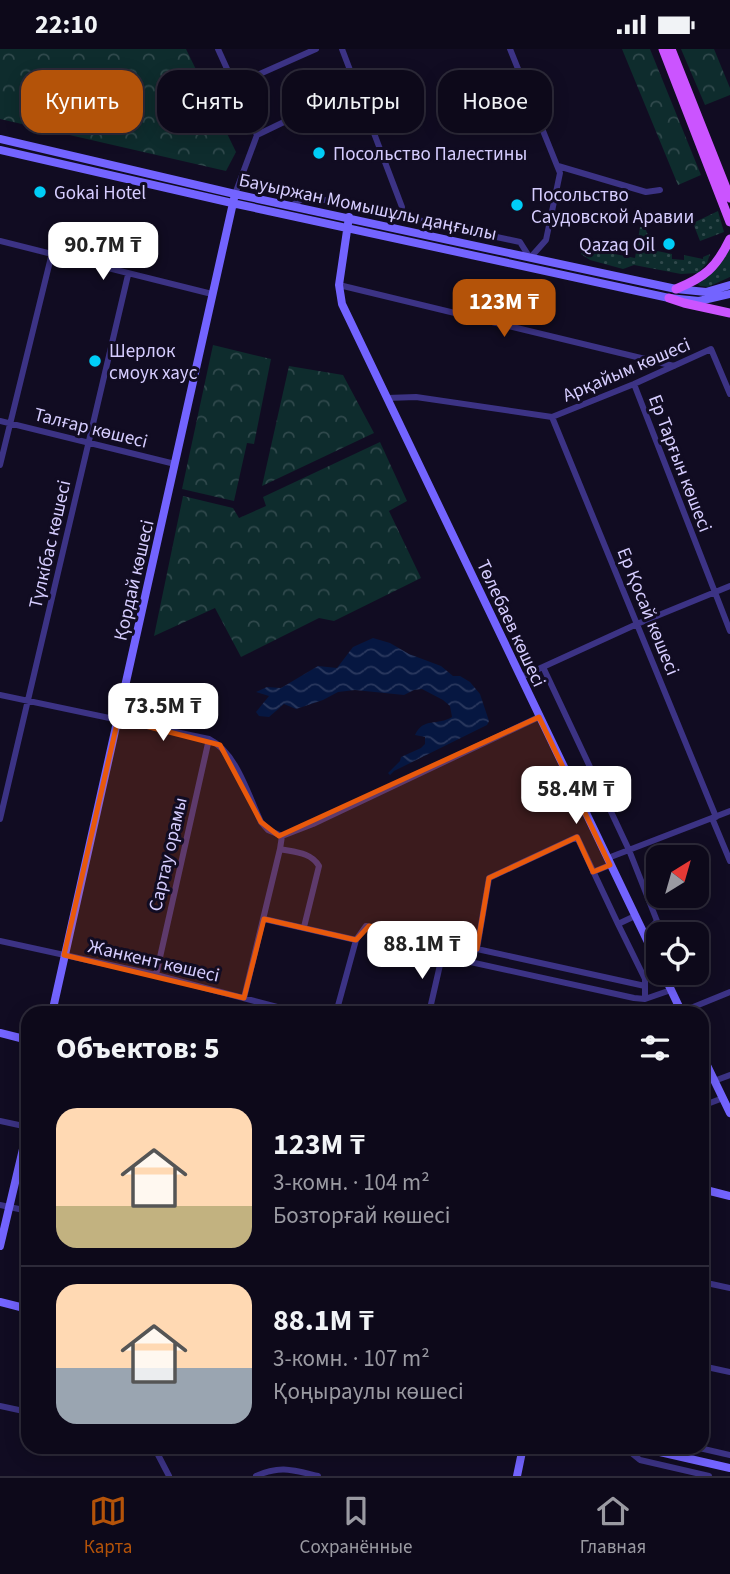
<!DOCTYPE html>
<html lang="ru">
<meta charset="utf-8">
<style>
:root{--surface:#0d091a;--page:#161223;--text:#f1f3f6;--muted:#9a9aa2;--line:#2d2a39;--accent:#b45309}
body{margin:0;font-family:"Source Sans 3",sans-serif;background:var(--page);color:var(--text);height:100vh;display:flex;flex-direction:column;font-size:26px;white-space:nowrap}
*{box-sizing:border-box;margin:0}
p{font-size:23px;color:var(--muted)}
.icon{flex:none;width:38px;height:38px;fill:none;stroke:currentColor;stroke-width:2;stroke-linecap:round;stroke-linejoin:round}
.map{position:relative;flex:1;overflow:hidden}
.panel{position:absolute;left:21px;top:957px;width:688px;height:448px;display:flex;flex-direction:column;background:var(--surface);border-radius:21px;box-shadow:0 4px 18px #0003,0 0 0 2px var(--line)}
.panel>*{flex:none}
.banner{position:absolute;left:21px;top:21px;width:690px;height:63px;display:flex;gap:14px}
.needle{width:46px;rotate:37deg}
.tools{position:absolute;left:646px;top:796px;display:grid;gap:14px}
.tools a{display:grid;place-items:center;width:63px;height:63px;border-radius:14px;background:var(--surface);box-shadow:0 4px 18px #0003,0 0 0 2px var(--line);font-size:35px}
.price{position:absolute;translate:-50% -60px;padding:0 16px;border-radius:14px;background:#fff;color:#222;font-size:23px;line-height:46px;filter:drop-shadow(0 2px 4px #0008)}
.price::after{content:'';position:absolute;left:50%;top:42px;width:21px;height:16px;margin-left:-10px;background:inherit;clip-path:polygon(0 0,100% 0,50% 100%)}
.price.current{background:var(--accent);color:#fff}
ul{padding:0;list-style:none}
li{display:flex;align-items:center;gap:21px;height:175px;padding:0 35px}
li+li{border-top:2px solid var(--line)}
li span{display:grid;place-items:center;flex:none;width:196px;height:140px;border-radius:21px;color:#555}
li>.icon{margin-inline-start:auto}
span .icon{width:84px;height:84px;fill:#fffc;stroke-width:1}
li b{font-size:30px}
h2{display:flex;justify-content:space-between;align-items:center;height:84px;padding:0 35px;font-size:30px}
.chip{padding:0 24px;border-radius:21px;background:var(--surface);box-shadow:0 4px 18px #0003,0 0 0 2px var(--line);font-size:24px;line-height:63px}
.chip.current{background:var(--accent);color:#fff}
.status{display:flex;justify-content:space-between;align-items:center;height:49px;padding:0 35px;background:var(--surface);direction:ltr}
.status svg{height:19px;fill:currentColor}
.tab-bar{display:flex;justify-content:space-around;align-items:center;height:98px;border-top:2px solid var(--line);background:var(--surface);font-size:19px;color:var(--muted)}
.tab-bar a{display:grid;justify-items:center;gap:4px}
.tab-bar .current{color:var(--accent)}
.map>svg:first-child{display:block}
</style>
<div class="status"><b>22:10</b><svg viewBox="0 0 49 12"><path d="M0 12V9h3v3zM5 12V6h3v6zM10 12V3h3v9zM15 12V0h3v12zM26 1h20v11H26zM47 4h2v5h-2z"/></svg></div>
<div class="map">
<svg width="730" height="1427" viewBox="0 0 730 1427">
<defs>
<pattern id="grass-dots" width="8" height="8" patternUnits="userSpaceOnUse" patternTransform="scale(1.75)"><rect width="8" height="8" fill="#0e2c2d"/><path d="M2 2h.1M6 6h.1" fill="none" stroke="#30494c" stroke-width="1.8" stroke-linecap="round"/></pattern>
<pattern id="park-crowns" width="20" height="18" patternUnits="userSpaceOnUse" patternTransform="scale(1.75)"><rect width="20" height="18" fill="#0e2c2d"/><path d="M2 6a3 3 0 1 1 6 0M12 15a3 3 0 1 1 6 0" fill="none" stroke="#30494c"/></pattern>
<pattern id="water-waves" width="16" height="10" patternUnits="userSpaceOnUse" patternTransform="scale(1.75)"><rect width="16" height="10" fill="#061741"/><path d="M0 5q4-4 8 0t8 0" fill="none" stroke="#2a385e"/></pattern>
</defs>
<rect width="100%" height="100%" fill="#110c22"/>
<path fill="url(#grass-dots)" d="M718 162 724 183 700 192 693 174Z
M640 178 645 179 648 186 653 185 657 202 672 205V210L684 211V206L703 210V208L710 205 707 214 698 224 681 225 634 216 623 220 590 211 581 205 584 199 635 209Z
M730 194V228L708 238 700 237 697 234C713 225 725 212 730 194Z"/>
<path fill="url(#park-crowns)" d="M0 0H186L236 103 226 122 0 70Z
M622 0H650L701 126 678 136Z
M681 0H714L730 39V46L705 56Z
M213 296 271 310 254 395 247 394 234 452 182 440Z
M289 317 343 326 374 384 262 437Z
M380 393 407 452 389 462 421 529 334 572 319 569 241 608 215 559 154 587 183 447 233 459 239 469 266 457 263 448Z"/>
<path fill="url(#water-waves)" d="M373 589 390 594 409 605 441 617 453 627H460L470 633 480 645 489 672 487 676 394 722 390 726 388 724 400 712 401 708 421 699 425 695V688L415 686C423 668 438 677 452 668L450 657 443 651 422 640 414 641 404 646 355 641 338 643 323 651 296 660 284 655 269 668 259 667 256 663 269 647 256 643 267 638 281 639 318 617 337 619 353 598Z"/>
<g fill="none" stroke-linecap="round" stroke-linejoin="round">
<path stroke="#3c3385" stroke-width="6" d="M218 0 257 86 235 145
M342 0 402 158 400 167
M235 36 316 0
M257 86 284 73
M558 117 646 143 660 141
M293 156 306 147 520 193 530 209 546 191 560 124 510 0
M0 192 212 245
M339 236 674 317
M634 335 730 582
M387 349 416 348 552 368 634 335 711 300 730 345
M552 368 716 768
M0 372 175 415
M0 416 52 204
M543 618 629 801 657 872 644 886
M521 628 637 575 730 537
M0 646 209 690C237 704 248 746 261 773L268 781 282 787 280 800C294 803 311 803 319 817L304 878
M712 769 730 812
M0 770 128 226
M282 787 313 775 539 668
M608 809 730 762
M593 823 610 816
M635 867 618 875 577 788 489 829 477 900 645 937
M264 870 356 891 336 964
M618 875 645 930V950
M356 891 366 877 445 894
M0 892 156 926 300 964
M443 907 634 949 645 950 671 941
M156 926 209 690
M244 949 280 800
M681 963 730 943
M429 964 445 894 477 900
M714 1032 730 1026
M702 1057 723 1049
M0 1072 28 1078
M0 1156 28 1162
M702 1233 730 1239
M702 1317 730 1323
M0 1357 28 1363
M154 1398 169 1427
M624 1398 640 1411 709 1427
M695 1398 730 1406
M256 1427C280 1416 293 1421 318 1427"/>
<path stroke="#7364ff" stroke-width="8" d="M0 90 235 145 676 240 706 243 730 236
M0 101 232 154 669 249 699 252 730 245
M349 168 339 236 342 255 658 914
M663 924 682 964
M52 964 235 145
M0 984 28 991
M702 1006 730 1064
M702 1140 730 1147
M0 1197 28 1079
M0 1253 28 1260
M638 1398 730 1419
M517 1427 523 1398"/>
<path stroke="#cb54ff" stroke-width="9" d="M663 0 730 173
M671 0 730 149
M676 240C705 228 716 219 730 190
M669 249 684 254 730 264"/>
</g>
<path fill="#e8590c" fill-opacity="0.2" stroke="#e8590c" stroke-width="5" stroke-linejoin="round" d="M539 668 610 816 593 823 577 788 489 829 477 900 369 877 356 891 264 870 244 949 64 906 118 670 220 696 261 773 279 787Z"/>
<g fill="#00cef8" stroke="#110c22" stroke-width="2.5">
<circle cx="319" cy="104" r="7"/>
<circle cx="40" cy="143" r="7"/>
<circle cx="517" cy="156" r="7"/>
<circle cx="669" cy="195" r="7"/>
<circle cx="95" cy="312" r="7"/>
</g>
<g text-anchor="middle" stroke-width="6" stroke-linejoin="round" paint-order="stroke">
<g font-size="19" fill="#d6cdff" stroke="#110c22" text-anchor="start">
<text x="333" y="111">Посольство Палестины</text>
<text x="54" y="150">Gokai Hotel</text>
<text x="531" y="152">Посольство<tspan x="531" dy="22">Саудовской Аравии</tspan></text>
<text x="655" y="202" text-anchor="end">Qazaq Oil</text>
<text x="109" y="308">Шерлок<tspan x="109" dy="22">смоук хаус</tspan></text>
</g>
<g font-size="19" fill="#d6cdff" stroke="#110c22">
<text transform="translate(368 157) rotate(12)" y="7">Бауыржан Момышұлы даңғылы</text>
<text transform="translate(626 320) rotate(-23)" y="7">Арқайым көшесі</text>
<text transform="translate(91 378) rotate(14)" y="7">Талғар көшесі</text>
<text transform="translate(681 414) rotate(69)" y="7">Ер Тарғын көшесі</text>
<text transform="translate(49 495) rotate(-77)" y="7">Түлкібас көшесі</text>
<text transform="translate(133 531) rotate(-77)" y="7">Қордай көшесі</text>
<text transform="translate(649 562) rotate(68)" y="7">Ер Қосай көшесі</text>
<text transform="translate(512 574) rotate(65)" y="7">Төлебаев көшесі</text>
<text transform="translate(167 805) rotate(-77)" y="7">Сартау орамы</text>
<text transform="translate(154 911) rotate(13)" y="7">Жанкент көшесі</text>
</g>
</g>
</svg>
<div class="tools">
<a><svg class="needle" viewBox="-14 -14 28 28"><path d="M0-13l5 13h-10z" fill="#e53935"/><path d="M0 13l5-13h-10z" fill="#9a9aa2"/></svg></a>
<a><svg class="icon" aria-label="locate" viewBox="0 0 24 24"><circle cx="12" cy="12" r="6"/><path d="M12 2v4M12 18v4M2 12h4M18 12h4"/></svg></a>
</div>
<b class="price" style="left:103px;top:233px">90.7M ₸</b>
<b class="price current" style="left:504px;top:290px">123M ₸</b>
<b class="price" style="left:163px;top:694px">73.5M ₸</b>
<b class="price" style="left:576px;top:777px">58.4M ₸</b>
<b class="price" style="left:422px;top:932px">88.1M ₸</b>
<div class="banner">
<a class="chip current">Купить</a>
<a class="chip">Снять</a>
<a class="chip">Фильтры</a>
<a class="chip">Новое</a>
</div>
<section class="panel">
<h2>Объектов: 5<svg class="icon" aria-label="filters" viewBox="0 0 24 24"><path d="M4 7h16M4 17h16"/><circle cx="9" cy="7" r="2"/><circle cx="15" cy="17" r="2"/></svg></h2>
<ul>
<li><span style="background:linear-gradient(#ffd9b3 70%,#c2b280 0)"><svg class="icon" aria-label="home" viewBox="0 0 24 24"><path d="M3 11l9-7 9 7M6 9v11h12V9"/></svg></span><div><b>123M ₸</b><p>3-комн. · 104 m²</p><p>Бозторғай көшесі</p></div></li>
<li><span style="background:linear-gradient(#ffd9b3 60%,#9aa5b1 0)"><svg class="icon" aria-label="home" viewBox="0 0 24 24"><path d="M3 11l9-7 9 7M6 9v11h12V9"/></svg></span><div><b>88.1M ₸</b><p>3-комн. · 107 m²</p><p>Қоңыраулы көшесі</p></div></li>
</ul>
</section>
</div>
<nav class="tab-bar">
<a class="current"><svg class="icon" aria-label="map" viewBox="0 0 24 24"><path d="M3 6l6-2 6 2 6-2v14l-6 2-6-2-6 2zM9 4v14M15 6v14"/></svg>Карта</a>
<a><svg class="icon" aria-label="saved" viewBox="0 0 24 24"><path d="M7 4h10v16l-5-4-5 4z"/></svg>Сохранённые</a>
<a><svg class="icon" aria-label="home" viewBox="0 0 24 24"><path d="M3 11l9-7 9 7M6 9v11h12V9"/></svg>Главная</a>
</nav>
